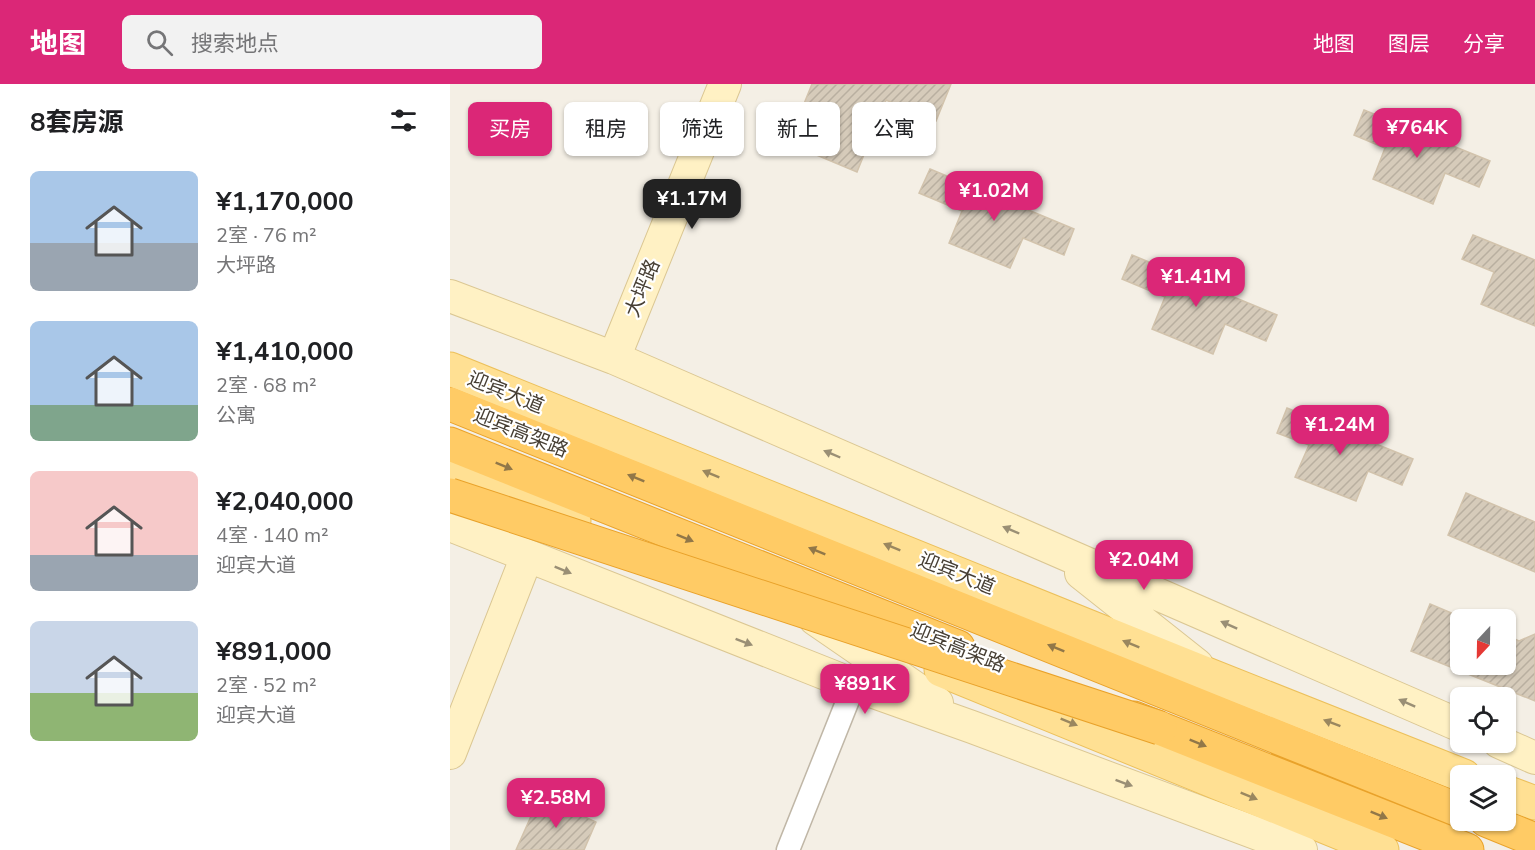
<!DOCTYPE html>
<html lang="zh">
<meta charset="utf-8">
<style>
:root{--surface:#fff;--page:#f2f2f2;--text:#202124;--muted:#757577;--accent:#db2777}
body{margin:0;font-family:"Nunito Sans","Noto Sans SC",sans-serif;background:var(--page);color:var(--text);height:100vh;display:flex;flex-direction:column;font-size:22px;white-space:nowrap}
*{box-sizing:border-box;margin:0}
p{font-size:20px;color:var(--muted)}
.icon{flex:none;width:33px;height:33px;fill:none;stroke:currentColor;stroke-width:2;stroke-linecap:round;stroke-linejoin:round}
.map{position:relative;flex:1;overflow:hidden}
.panel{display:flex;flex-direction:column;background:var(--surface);width:450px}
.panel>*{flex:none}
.hud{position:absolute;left:18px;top:18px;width:570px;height:54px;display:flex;gap:12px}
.needle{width:39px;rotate:202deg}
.buttons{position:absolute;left:1000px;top:525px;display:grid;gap:12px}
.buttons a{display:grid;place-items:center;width:66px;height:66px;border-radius:9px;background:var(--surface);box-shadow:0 2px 4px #0004;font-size:30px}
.price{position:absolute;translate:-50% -51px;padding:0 14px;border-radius:12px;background:var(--accent);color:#fff;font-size:20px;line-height:39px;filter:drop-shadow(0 2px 3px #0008)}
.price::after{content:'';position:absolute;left:50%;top:36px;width:18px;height:14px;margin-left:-9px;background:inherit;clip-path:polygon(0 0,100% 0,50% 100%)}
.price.current{background:#222;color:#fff}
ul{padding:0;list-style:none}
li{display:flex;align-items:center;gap:18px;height:150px;padding:0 30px}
li span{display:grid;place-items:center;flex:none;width:168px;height:120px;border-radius:9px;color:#555}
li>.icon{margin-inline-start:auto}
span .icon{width:72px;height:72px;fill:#fffc;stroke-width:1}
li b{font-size:26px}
h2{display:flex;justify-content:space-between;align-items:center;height:72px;padding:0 30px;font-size:26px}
.chip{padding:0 21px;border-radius:9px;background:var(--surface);box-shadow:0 2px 4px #0004;font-size:21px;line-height:54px}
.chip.current{background:var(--accent);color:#fff}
header{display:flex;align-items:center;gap:36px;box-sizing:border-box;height:84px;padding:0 30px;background:var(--accent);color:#fff}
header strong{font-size:28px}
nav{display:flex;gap:33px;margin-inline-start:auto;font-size:21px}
.search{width:420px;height:54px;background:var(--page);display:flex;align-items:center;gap:15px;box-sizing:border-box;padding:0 21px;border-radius:9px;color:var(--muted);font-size:22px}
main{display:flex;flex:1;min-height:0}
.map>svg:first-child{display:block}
</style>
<header>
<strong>地图</strong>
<div class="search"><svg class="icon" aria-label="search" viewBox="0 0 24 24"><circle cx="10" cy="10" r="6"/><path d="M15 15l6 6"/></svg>搜索地点</div>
<nav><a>地图</a><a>图层</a><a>分享</a></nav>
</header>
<main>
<section class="panel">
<h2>8套房源<svg class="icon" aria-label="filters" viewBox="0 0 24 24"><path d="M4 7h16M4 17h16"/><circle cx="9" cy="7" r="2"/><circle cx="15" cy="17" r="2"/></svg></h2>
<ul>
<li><span style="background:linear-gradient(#a9c7e8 60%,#9aa5b1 0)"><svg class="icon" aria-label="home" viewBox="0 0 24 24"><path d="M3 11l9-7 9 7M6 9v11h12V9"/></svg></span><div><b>¥1,170,000</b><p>2室 · 76 m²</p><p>大坪路</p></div></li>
<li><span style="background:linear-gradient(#a9c7e8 70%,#7fa58c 0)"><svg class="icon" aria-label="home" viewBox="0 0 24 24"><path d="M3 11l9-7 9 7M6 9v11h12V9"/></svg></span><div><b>¥1,410,000</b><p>2室 · 68 m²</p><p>公寓</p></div></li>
<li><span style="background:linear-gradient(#f6c9c9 70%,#9aa5b1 0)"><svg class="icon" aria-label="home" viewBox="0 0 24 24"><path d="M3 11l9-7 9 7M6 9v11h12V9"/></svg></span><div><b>¥2,040,000</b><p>4室 · 140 m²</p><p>迎宾大道</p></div></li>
<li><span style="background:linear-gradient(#c9d6e8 60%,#8fb573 0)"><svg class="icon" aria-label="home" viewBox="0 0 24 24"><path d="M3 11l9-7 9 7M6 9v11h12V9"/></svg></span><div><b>¥891,000</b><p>2室 · 52 m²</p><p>迎宾大道</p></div></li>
</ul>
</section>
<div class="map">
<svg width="1085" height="766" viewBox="0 0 1085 766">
<defs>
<pattern id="building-hatch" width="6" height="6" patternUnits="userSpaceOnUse" patternTransform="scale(1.5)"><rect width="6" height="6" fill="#d6cbba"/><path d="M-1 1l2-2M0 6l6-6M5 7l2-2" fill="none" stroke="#b9afa0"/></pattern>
</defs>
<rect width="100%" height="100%" fill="#f4efe5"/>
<path fill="url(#building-hatch)" stroke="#d2c3ac" stroke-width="1.5" d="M362 0H501L486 37 436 16 407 88 338 59Z
M914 26 1040 77 1029 103 995 89 983 120 923 95 935 64 904 51Z
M480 85 624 145 614 171 573 154 560 184 499 159 512 127 469 109Z
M1023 151 1085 176V242L1031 220 1044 188 1012 175Z
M682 171 827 231 816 257 775 240 763 270 702 245 715 213 672 195Z
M837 324 963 375 952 401 918 387 906 417 845 393 859 361 827 349Z
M1016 409 1085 438V488L998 451Z
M980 520 1011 533V580H1056V551L1069 557 1085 550V617L961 567Z
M90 712 146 738 134 766H66Z"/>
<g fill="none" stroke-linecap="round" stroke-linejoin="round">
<defs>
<path id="street" d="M338 766 404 601"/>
<path id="secondary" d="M0 212 164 274 1011 642
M164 274 275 0
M0 441 404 601 522 643 851 766
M631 489 747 581
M365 535 487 619
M1049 658 1085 674
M0 669 77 472"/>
<path id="primary" d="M0 285 759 591 1014 692
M0 387 124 437
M491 586 932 766
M1056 708 1085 719"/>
<path id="highway" d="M0 320 1011 727
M0 360 508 563
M684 634 1017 766
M1036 736 1085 756"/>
</defs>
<use href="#street" stroke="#c0b7a7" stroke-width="25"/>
<use href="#secondary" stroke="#dbc793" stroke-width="34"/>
<use href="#primary" stroke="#ecc05b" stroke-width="35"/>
<use href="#highway" stroke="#e9a22a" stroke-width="35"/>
<use href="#street" stroke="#fff" stroke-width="22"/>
<use href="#secondary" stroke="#fff1c4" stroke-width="32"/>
<use href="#primary" stroke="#ffe093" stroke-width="33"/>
<use href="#highway" stroke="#ffcb65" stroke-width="33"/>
<defs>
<path id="highway-bridge" d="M0 411 710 644"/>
</defs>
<use href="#highway-bridge" stroke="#e9a22a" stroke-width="35" stroke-linecap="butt"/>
<use href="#highway-bridge" stroke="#ffcb65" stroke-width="33"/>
</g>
<defs><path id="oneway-solid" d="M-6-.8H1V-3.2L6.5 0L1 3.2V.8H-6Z" transform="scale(1.5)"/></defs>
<g fill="#9a8f75">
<use href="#oneway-solid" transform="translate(382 370) rotate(-157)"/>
<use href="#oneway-solid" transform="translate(561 446) rotate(-157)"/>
<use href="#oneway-solid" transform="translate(113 486) rotate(22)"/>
<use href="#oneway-solid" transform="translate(779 541) rotate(-156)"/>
<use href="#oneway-solid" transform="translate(294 558) rotate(21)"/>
<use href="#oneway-solid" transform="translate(957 619) rotate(-156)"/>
<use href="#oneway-solid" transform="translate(674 699) rotate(20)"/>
</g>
<g fill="#917748">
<use href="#oneway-solid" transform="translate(54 382) rotate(22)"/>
<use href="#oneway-solid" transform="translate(186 394) rotate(-158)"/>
<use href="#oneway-solid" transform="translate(235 454) rotate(22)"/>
<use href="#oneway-solid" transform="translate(367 467) rotate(-158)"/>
<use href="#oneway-solid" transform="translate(606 564) rotate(-158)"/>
<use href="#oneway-solid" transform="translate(748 659) rotate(22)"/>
<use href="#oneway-solid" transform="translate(929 731) rotate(22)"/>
</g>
<g fill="#9a875f">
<use href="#oneway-solid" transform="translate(261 390) rotate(-158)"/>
<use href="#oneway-solid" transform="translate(442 463) rotate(-158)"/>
<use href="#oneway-solid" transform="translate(681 560) rotate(-158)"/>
<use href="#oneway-solid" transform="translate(619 638) rotate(22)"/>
<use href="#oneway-solid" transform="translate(882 639) rotate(-159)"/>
<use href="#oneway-solid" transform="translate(799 712) rotate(22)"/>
</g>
<g text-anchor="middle" stroke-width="4.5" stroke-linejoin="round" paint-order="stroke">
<g font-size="20" fill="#473f34" stroke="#fff">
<text transform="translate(192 204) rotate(-68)" y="7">大坪路</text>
<text transform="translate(56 308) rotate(22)" y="7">迎宾大道</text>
<text transform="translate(71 348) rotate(22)" y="7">迎宾高架路</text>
<text transform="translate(507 489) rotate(22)" y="7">迎宾大道</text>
<text transform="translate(508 563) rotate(22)" y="7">迎宾高架路</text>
</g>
</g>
</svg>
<div class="buttons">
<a><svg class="needle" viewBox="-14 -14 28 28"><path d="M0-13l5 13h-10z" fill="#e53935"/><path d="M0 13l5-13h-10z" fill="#757577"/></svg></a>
<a><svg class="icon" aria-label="locate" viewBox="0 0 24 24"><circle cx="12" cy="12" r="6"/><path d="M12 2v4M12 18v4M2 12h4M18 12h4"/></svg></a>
<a><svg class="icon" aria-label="layers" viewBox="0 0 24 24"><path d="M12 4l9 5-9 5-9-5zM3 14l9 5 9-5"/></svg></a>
</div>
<b class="price" style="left:967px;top:75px">¥764K</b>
<b class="price" style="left:544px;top:138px">¥1.02M</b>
<b class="price current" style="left:242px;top:146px">¥1.17M</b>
<b class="price" style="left:746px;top:224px">¥1.41M</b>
<b class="price" style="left:890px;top:372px">¥1.24M</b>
<b class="price" style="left:694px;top:507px">¥2.04M</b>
<b class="price" style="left:415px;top:631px">¥891K</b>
<b class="price" style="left:106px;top:745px">¥2.58M</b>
<div class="hud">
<a class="chip current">买房</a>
<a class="chip">租房</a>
<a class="chip">筛选</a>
<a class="chip">新上</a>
<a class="chip">公寓</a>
</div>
</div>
</main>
